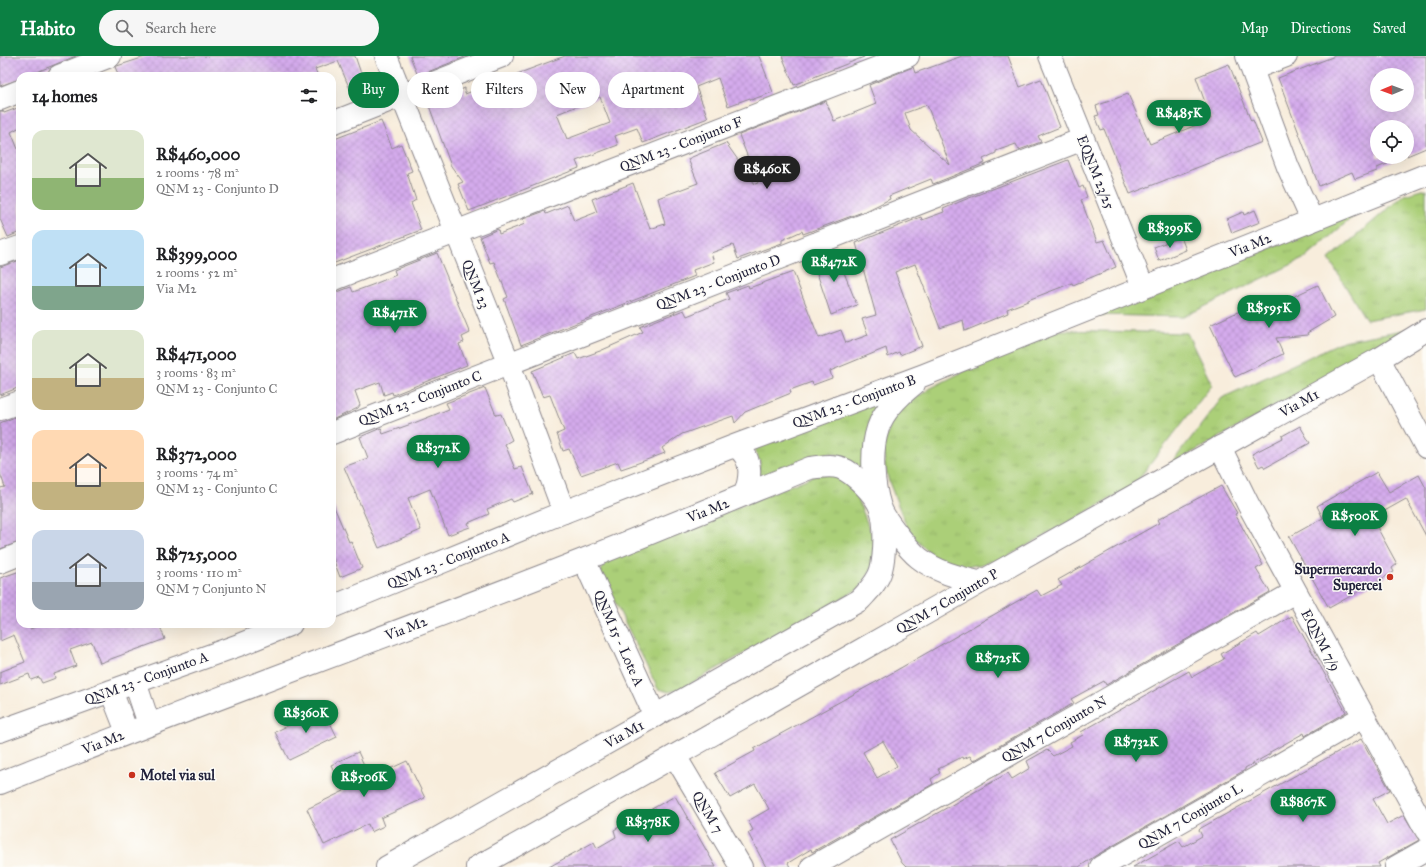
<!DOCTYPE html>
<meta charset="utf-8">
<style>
:root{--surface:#fff;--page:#f6f6f6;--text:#202124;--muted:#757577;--accent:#0b8043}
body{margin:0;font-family:"IM FELL Great Primer",serif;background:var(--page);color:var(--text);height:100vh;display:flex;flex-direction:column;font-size:15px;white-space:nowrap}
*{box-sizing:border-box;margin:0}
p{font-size:13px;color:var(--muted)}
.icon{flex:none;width:22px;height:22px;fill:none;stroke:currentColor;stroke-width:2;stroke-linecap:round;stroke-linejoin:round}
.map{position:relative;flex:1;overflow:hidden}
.drawer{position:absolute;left:16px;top:16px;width:320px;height:556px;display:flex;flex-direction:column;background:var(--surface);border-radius:12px;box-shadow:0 4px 16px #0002}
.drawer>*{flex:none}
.guide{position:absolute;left:348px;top:16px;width:380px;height:36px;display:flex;gap:8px}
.needle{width:26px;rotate:269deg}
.fabs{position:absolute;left:1370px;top:12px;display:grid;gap:8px}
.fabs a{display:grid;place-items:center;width:44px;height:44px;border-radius:50%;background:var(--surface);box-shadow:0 4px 16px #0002;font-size:20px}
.price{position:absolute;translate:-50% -34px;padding:0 9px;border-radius:14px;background:var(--accent);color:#fff;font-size:13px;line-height:26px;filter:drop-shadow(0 1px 2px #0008)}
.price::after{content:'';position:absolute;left:50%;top:24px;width:12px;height:9px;margin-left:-6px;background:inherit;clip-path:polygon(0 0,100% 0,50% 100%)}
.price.selected{background:#222;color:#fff}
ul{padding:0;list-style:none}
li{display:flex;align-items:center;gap:12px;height:100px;padding:0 16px}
li span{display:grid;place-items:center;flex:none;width:112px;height:80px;border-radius:12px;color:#555}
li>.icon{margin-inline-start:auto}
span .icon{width:48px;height:48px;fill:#fffc;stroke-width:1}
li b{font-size:17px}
h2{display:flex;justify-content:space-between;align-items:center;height:48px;padding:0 16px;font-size:17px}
.chip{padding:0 14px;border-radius:18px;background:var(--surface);box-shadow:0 4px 16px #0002;font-size:14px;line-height:36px}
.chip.selected{background:var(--accent);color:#fff}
header{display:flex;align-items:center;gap:24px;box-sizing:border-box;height:56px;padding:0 20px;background:var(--accent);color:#fff}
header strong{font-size:19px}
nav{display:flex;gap:22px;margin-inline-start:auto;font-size:14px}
.search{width:280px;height:36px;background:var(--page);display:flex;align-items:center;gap:10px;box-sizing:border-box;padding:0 14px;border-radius:22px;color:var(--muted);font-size:15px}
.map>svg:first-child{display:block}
</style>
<header>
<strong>Habito</strong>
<div class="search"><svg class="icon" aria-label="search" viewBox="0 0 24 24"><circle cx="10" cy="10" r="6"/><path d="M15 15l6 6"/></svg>Search here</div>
<nav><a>Map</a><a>Directions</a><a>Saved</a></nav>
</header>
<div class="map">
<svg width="1426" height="811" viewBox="0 0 1426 811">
<defs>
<pattern id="grass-tufts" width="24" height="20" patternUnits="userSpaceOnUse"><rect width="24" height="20" fill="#abcf78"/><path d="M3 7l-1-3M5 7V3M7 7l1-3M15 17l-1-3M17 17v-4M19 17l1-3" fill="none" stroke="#93b169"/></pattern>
<pattern id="building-cross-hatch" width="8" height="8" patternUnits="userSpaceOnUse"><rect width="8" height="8" fill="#d4abec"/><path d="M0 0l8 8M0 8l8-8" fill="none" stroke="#b693cb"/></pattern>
</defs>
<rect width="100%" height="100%" fill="#fdfcf7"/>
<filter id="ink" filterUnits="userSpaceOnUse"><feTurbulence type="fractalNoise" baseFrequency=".025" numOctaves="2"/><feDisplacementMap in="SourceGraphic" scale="8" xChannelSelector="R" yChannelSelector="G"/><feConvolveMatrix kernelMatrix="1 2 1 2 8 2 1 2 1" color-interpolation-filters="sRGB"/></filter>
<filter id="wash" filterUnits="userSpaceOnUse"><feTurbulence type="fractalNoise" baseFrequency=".012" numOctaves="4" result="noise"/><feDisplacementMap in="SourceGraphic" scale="16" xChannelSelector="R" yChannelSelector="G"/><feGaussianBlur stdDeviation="0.9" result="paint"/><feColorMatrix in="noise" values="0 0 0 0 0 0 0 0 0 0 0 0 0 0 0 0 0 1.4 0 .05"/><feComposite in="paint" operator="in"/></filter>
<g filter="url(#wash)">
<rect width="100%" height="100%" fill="#f8eddc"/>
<path fill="url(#grass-tufts)" stroke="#66785a" d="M1426 133V253L1366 264 1329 203 1404 139Z
M1356 158 1305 202 1183 261 1098 259Z
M1415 272 1170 409 1222 342 1343 285Z
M1058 274 1187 277 1212 329 1133 430 1003 503 978 509 961 511 934 501 914 482 906 469 889 426 885 410 883 393 892 363 906 349 929 333 990 302Z
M887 342 867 417C856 408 843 398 829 397L758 423 760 406 754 393Z
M833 418 854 433 875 487 874 510 860 532 681 633 669 636 658 633 601 518 603 506 816 419Z"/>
<g id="blocks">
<path fill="url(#building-cross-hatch)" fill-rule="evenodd" d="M0 0H76L27 20H20V23L0 30Z
M148 0H355L366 32 352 38 338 5 315 13 318 20H119L115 11 117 10Z
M410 0H467L418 20Z
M565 0H759L773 36 751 44 750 42 728 50 718 22 696 31 708 62 643 87 637 72 615 80 618 89 576 105 579 112 469 155 458 128 463 126 451 110 428 47 465 32V38L494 27 502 46 524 37 517 18ZM600 41 610 67 567 83 557 58Z
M782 0H864V1L794 29Z
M962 0H1008L1020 31 1041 23 1060 71 1038 80 1041 86 1019 94 1016 88 996 95V97L983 103 985 107 933 128 931 123 889 140 890 143 868 154 803 178 802 175 782 184V187L738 203 733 189 711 197 714 206 693 214 695 220 521 289 504 243 508 241 494 206 490 207 480 181 498 173 499 178 525 168 523 163 545 155 546 158 568 149 574 165 597 156 592 143 633 127 650 173 665 168 658 142 698 127 688 103 692 101 726 87 755 128 758 127 739 79 826 45 834 65 876 48 869 29 913 11 915 17ZM927 49 950 109 911 74 905 57Z
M1335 0H1426V92L1407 100V71H1377V101H1404L1377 112V115L1355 123 1352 116 1319 130 1278 22ZM1401 17 1402 19H1407V49H1377V19H1397Z
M1229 8 1251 65 1253 64 1262 86 1130 138 1104 73 1101 74 1095 60 1099 59 1096 50 1128 38 1150 88 1211 63 1196 21Z
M20 51V71L11 76 20 98V176L8 181 0 163V55H3L4 57Z
M381 65 392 92 401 88 412 115 407 117 416 144 411 147 421 174 332 208V84Z
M1068 104 1079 132 1083 130 1087 141 1081 144 1097 186 1104 184 1116 211 1073 229 1072 227 1028 244V245L1007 253 1008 257 965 275 963 264 940 272 915 208 895 216 922 290 900 299 899 296 888 301 886 292 830 315 832 322 813 329 812 326 790 334 791 337 745 356 735 367 733 360 682 378 662 392 665 397 630 410 621 413 618 406 581 419 569 393 563 395 557 378 564 375 550 339 543 341 532 315 575 297 578 303 600 295 643 276 640 271 662 262 684 254 687 260 729 243 726 237 748 229 749 232 793 216 819 282 841 274 846 287 868 279 862 263 876 259 856 187 921 161 922 164 944 156 943 153 964 144Z
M1255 154 1260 166 1232 177 1227 163 1243 156 1244 159Z
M1181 181 1186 194 1159 205 1154 191Z
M835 194 857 249 831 259 812 202Z
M437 197 470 277 462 281 464 286 459 288 467 309 393 339 392 336 384 339 380 326 355 335 360 349 358 352 332 364V238L351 231 353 236 372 229 396 219 394 214Z
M20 204V331L0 339V211Z
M1318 229 1334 261 1307 277 1308 279 1276 282 1283 298 1235 321 1210 269 1259 246 1266 261 1278 255 1290 242Z
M485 332 496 359 501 358 512 384 505 388 515 413 522 411 533 438 513 446 511 443 487 453 489 458 468 467 470 471 448 479 430 433 408 442 421 474 379 492 344 411 368 402 360 381 381 372 383 378 414 367 449 353 446 347Z
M20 359V486L0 493V432L5 431 0 417V367Z
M1300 370 1310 387 1265 412 1263 409 1259 411 1252 398 1283 382 1282 380Z
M1377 416 1389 436 1419 419 1426 432V480L1406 443 1372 462 1397 508 1392 512 1394 516 1329 552 1289 481 1323 462 1317 450Z
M1221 430 1237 457 1235 458 1263 509 1256 513 1270 536 1106 629 1104 625 1071 643 1074 647 973 705 970 700 963 703 962 701 938 713 940 717 931 723 933 728 812 796 811 793 788 807 790 811H766L748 777 753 774 748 765 769 753 755 728 730 742 715 717 755 695 754 693 775 681 876 626 1037 534 1041 540 1062 529 1058 524 1159 467 1157 464ZM883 685 897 710 877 722 863 696Z
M332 446 349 486 351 485 362 512 340 521 332 500Z
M20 515V568H27L30 573 44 568H159L165 583 100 607 92 586 70 594 76 610 54 618 55 622 53 623 42 627 39 621 31 624 29 618 0 629V616L25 606 14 579 0 585V522Z
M1292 560 1346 656 1305 680 1304 677 1270 696V698L1245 712V714L1095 800 1079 811H906L902 807 890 784 1008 717 1012 723 1030 712 1027 705 1047 694 1053 700 1072 690 1070 686 1083 679 1081 676 1189 615 1192 621 1224 603 1221 598 1257 577 1259 580Z
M323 652 337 681 289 704 275 676Z
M1361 683 1390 734 1373 743 1387 768 1404 759 1419 784 1378 807 1380 811H1133L1179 785 1183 791 1202 780 1199 774 1201 772Z
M358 696 370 722 407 705 425 742 381 762 384 770 371 776 368 768 324 789 307 753 344 735 331 709Z
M675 740 716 811H549L594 786 597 792 616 781 614 774Z"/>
</g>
</g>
<g filter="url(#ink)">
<use href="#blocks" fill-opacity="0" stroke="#8d888c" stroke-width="1"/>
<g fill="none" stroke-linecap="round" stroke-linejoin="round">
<defs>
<path id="minor" d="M386 0 509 308 564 456
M1050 0 1143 231
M1247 0 1288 111 1312 164
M1252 13 1286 0
M59 20 110 0
M0 43 20 35
M332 67 502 0
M0 198 20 191
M332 224 908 0
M1379 303 1426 391
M0 353 20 346
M332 377 1083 83
M1220 391 1248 448 1426 774
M584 504 655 660
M0 506 20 498
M675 700 741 811
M812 811 1295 536
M1101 811 1363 661
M1396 811 1426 794"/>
<path id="major" d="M914 328C899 340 884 354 878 372 870 396 873 428 880 451 884 463 909 494 919 502 937 516 957 521 978 526
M734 390C753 399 751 421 745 438
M332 551 564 456 734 390 924 319 1426 119
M135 626 149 668
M111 635 127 676
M0 675 239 589 291 568
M0 727C193 650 390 580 583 504 659 474 734 443 810 412 820 411 831 408 841 412 854 417 876 439 881 453 886 468 885 499 881 514 878 526 868 535 860 544L387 811
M477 811C778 643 1077 469 1379 303L1426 274"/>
</defs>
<use href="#minor" stroke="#8d888c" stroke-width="24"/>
<use href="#major" stroke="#8d888c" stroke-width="24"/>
<use href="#minor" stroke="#fff" stroke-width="22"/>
<use href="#major" stroke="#fff" stroke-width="22"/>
</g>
</g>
<g fill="#c8321e" stroke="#fdfcf7" stroke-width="1.5">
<circle cx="1390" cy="521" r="4"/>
<circle cx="132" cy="719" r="4"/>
</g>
<g text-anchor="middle" stroke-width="3" stroke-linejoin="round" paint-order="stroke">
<g font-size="14" fill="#22223b" stroke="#fdfcf7">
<text transform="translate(681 88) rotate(-21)" y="5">QNM 23 - Conjunto F</text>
<text transform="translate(1096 116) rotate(68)" y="5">EQNM 23/25</text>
<text transform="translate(1250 189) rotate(-22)" y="5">Via M2</text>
<text transform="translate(718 226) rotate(-21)" y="5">QNM 23 - Conjunto D</text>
<text transform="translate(476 228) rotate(68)" y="5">QNM 23</text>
<text transform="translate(420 342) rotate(-21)" y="5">QNM 23 - Conjunto C</text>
<text transform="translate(854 345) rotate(-20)" y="5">QNM 23 - Conjunto B</text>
<text transform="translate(1299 347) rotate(-29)" y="5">Via M1</text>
<text transform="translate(708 454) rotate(-22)" y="5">Via M2</text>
<text transform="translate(448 504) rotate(-22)" y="5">QNM 23 - Conjunto A</text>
<text transform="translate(947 545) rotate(-30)" y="5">QNM 7 Conjunto P</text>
<text transform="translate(406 572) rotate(-21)" y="5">Via M2</text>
<text transform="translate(619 582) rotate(66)" y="5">QNM 15 - Lote A</text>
<text transform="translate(1321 584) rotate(62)" y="5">EQNM 7/9</text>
<text transform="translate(146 622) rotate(-20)" y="5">QNM 23 - Conjunto A</text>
<text transform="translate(1054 673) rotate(-30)" y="5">QNM 7 Conjunto N</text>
<text transform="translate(624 678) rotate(-29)" y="5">Via M1</text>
<text transform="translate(103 686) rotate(-22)" y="5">Via M2</text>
<text transform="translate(708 756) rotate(59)" y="5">QNM 7</text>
<text transform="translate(1190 760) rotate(-30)" y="5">QNM 7 Conjunto L</text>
</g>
<g font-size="14" font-weight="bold" fill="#22223b" stroke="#fdfcf7" text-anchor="end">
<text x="1382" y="518">Supermercardo<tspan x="1382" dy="16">Supercei</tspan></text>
<text x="140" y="724" text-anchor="start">Motel via sul</text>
</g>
</g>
</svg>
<div class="fabs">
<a><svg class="needle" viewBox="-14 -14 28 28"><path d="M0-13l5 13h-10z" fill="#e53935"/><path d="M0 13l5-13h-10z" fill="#757577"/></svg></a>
<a><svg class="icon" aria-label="locate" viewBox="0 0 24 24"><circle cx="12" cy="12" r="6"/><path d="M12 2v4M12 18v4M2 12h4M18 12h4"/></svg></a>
</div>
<b class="price" style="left:1179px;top:78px">R$485K</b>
<b class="price selected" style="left:767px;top:134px">R$460K</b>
<b class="price" style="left:1170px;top:193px">R$399K</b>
<b class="price" style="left:834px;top:227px">R$472K</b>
<b class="price" style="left:1269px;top:273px">R$595K</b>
<b class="price" style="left:395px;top:278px">R$471K</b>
<b class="price" style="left:438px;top:413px">R$372K</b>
<b class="price" style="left:1355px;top:481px">R$500K</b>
<b class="price" style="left:998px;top:623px">R$725K</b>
<b class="price" style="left:306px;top:678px">R$360K</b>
<b class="price" style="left:1136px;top:707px">R$732K</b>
<b class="price" style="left:364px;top:742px">R$506K</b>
<b class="price" style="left:1303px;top:767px">R$867K</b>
<b class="price" style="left:648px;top:787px">R$378K</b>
<div class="guide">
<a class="chip selected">Buy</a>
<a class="chip">Rent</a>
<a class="chip">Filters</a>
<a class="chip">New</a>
<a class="chip">Apartment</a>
</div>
<section class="drawer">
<h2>14 homes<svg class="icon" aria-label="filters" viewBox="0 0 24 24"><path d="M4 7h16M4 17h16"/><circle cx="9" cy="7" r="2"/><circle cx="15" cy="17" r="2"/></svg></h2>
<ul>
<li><span style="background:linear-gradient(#dfe7d0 60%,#8fb573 0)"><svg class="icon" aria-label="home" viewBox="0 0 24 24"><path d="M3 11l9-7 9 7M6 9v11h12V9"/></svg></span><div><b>R$460,000</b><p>2 rooms · 78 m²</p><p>QNM 23 - Conjunto D</p></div></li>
<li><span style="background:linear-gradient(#bfe0f5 70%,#7fa58c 0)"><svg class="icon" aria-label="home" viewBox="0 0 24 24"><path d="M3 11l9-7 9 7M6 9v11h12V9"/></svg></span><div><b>R$399,000</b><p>2 rooms · 52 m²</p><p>Via M2</p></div></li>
<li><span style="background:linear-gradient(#dfe7d0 60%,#c2b280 0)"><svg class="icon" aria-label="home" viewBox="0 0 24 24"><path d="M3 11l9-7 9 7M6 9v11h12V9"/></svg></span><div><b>R$471,000</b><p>3 rooms · 83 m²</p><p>QNM 23 - Conjunto C</p></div></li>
<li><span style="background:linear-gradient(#ffd9b3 65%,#c2b280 0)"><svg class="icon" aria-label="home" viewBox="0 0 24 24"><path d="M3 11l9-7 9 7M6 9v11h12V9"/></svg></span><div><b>R$372,000</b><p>3 rooms · 74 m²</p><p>QNM 23 - Conjunto C</p></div></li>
<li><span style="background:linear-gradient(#c9d6e8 65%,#9aa5b1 0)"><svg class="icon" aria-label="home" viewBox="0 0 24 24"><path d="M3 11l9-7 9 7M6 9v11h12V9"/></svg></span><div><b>R$725,000</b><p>3 rooms · 110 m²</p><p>QNM 7 Conjunto N</p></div></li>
</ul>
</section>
</div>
